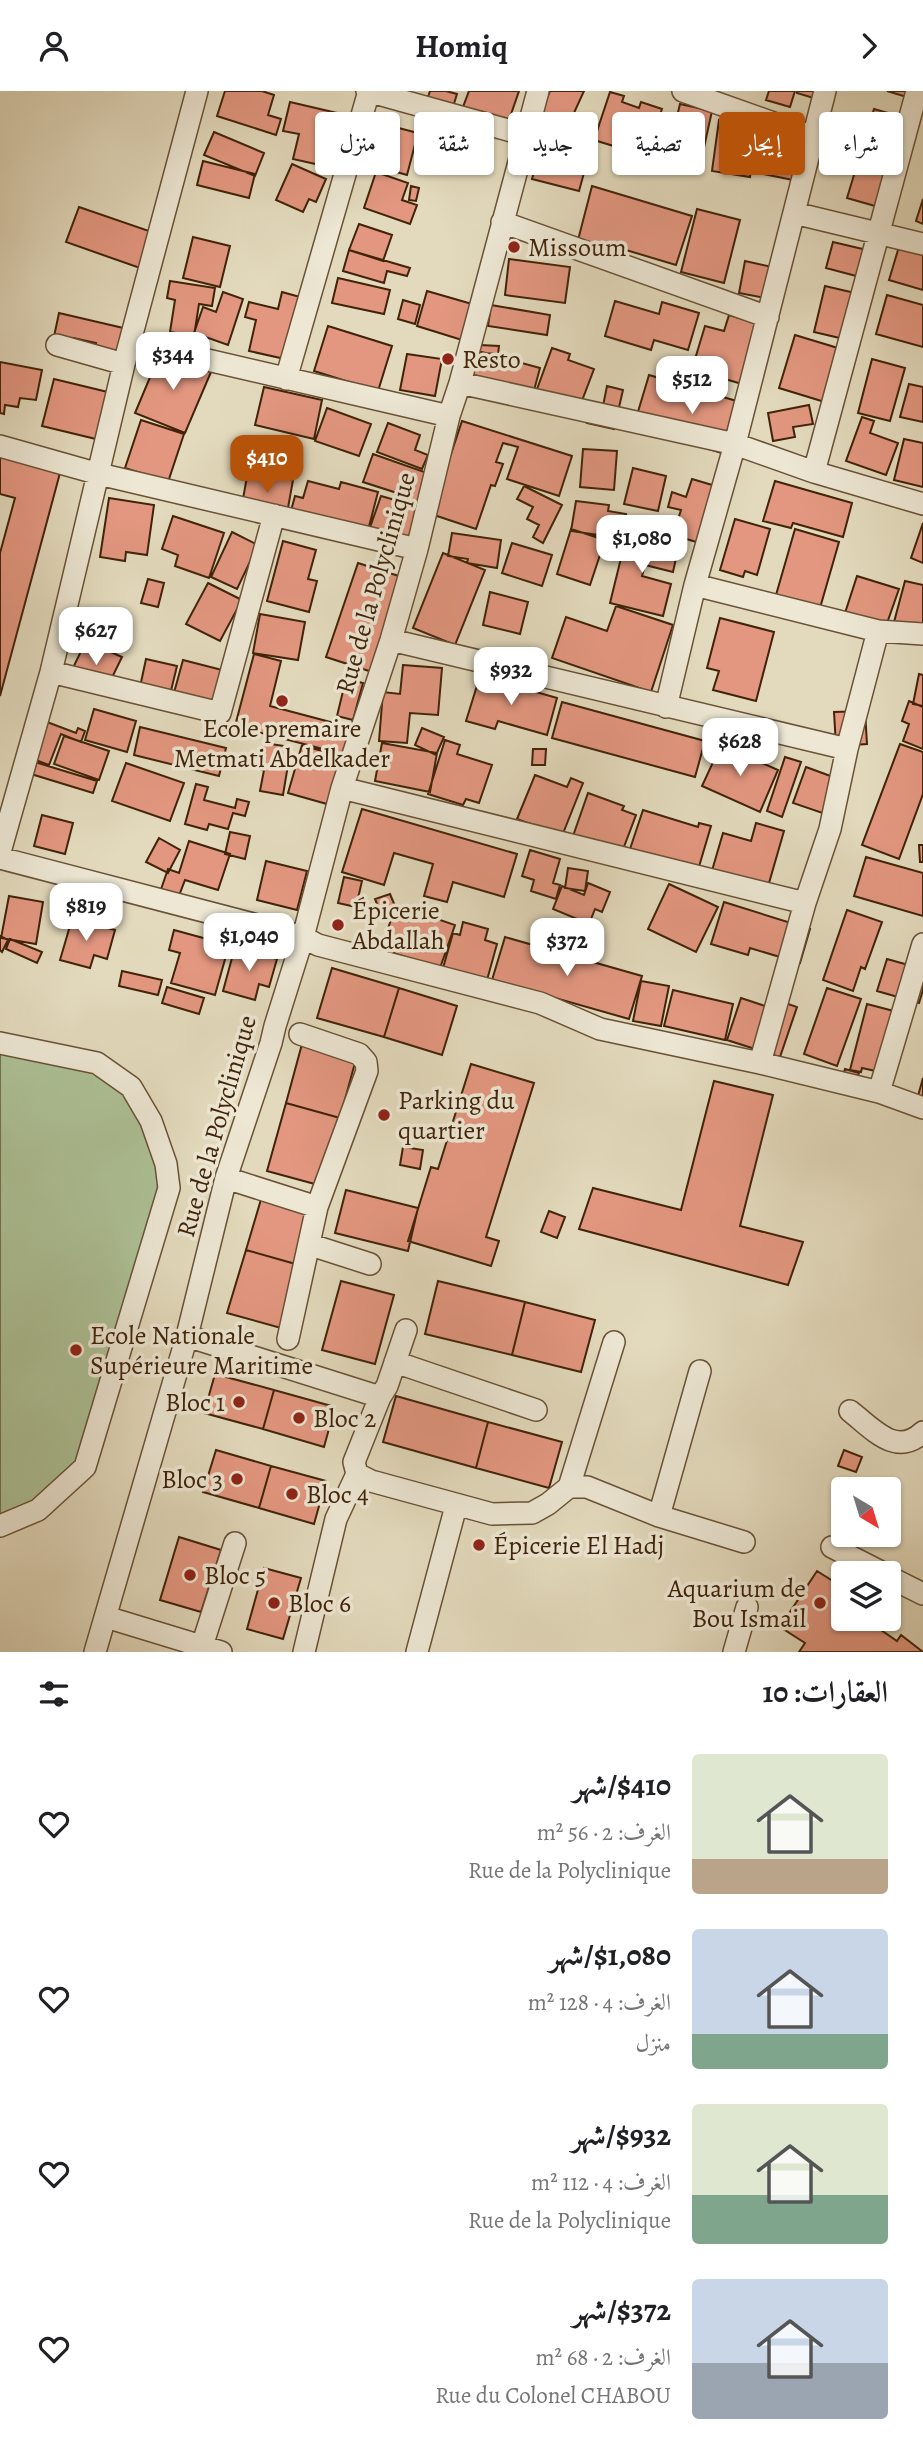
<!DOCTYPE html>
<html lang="ar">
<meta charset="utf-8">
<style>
:root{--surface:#fff;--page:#f2f2f2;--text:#202124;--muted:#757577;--accent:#b45309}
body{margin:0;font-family:Alegreya,Amiri,serif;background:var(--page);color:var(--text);direction:rtl;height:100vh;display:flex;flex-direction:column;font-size:26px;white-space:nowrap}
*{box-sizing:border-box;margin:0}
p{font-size:23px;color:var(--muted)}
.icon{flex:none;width:38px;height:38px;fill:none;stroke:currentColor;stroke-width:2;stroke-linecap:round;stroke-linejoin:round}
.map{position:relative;height:1561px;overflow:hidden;direction:ltr}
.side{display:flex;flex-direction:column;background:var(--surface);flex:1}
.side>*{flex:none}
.banner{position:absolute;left:21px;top:21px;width:882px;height:63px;direction:rtl;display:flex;gap:14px}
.needle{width:46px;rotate:142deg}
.tools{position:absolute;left:831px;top:1386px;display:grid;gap:14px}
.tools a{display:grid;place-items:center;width:70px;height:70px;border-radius:7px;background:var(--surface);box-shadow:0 2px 5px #0004;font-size:35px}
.price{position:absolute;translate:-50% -60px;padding:0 16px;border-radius:14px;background:#fff;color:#222;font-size:23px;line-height:46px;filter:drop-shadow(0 2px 4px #0008)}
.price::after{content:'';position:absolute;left:50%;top:42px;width:21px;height:16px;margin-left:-10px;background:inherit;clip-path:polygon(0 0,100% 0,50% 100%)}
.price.selected{background:var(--accent);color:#fff}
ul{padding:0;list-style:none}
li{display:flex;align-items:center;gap:21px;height:175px;padding:0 35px}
li span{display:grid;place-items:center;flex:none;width:196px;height:140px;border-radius:7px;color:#555}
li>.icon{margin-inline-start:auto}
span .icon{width:84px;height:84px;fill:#fffc;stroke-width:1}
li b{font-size:30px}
h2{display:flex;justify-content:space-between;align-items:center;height:84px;padding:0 35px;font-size:30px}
.tag{padding:0 24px;border-radius:7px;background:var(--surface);box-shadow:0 2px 5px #0004;font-size:24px;line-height:63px}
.tag.selected{background:var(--accent);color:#fff}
header{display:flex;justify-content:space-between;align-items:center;height:91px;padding:0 35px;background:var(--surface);font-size:32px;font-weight:700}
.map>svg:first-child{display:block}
</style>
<header><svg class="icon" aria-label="forward" viewBox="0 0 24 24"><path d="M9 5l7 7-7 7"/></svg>Homiq<svg class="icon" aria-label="person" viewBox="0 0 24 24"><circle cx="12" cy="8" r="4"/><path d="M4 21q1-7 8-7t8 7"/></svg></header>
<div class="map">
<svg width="923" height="1561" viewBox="0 0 923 1561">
<rect width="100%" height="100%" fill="#e3dabd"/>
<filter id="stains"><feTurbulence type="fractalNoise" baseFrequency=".00286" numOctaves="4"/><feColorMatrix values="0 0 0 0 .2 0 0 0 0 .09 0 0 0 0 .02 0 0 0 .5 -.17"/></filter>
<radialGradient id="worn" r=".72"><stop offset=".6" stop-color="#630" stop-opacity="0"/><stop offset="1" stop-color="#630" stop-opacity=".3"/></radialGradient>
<path fill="#adc196" stroke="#767250" stroke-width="2" d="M0 952 96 972 131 996 166 1073 85 1376 0 1435Z"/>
<path fill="#e39780" stroke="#402309" stroke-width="2" d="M225 0H262L274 4 268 24 281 28 276 44 217 25Z
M430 0H446L457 3 452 19 426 12Z
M469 0H519L508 32 463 16Z
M550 0H584L563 46 535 33Z
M769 0H795L790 16 766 9Z
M797 0H822L820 9 797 2Z
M887 0H912L910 7Z
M610 1 624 5 622 11 639 17 641 11 662 18 646 65 594 49Z
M290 11 350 25 338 78 293 68 299 43 283 40Z
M680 13 712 20 699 79 666 71Z
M874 18 909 28 882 117 847 107Z
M719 29 758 35 750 86 712 80Z
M383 33 418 42 407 84 386 78 388 72 374 68Z
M214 41 264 62 255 85 204 64Z
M760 45 806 55 798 90 753 81Z
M540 59 587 71 579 100 532 88Z
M203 70 255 83 249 107 197 94Z
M292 73 326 88 316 111 309 108 303 121 276 109Z
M376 81 408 92 402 109 417 114 410 133 364 117Z
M411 95 419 97 416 110 409 109Z
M592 95 692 125 676 174 626 159 625 163 578 149Z
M923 108V133L916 130Z
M79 116 152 141 140 177 66 151Z
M697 118 740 129 724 192 681 181Z
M359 133 392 144 383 170 349 159Z
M193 146 230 155 220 196 183 187Z
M901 149 923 155V199L889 189Z
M833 151 867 159 860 186 826 177Z
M349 159 410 177 407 185 387 180 384 192 343 180Z
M509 168 570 176 565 212 505 204Z
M745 170 776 177 770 208 739 202Z
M338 187 390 199 384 223 332 212Z
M170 190 215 197 212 215 199 213 194 245 170 241 175 209 167 207Z
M825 195 855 202 844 248 814 241Z
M427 200 472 213 462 249 417 235Z
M223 201 243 208 228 254 194 242 203 216 216 221Z
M282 201 300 206 285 268 249 260 256 229 245 226 249 211 278 218Z
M887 204 923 214V256L876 243Z
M403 209 420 214 415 233 398 228Z
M615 210 659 223 662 211 699 222 688 259 654 249 651 259 605 245Z
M491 214 550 224 547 244 488 235Z
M59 222 132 239 124 272 93 265 96 252 73 247 70 259 52 255Z
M729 224 773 237 755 297 692 278 705 235 724 240Z
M328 235 392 255 378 300 314 280Z
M795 244 851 261 828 312 779 297Z
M480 254 499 255 498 263 480 262Z
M552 257 570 263 568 269 594 278 575 328 532 312Z
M161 260 211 281 185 342 135 322Z
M478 260 540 277 529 318 466 301Z
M407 263 442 268 435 305 400 299Z
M872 268 905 277 890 330 858 322Z
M0 271 42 279 36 309 20 307 18 316 5 314 4 323 0 322Z
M649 284 750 314 734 366 634 334Z
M54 288 112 302 100 349 42 335Z
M909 293 923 296V331L900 326Z
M607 295 623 299 614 338 587 332 592 313 603 315Z
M264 296 322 309 314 348 255 334Z
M809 314 813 333 793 336 795 346 773 350 768 322Z
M327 317 371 333 359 365 315 350Z
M862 326 874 330 870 342 898 352 886 384 846 370Z
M141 329 184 343 168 391 125 377Z
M462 330 572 365 559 405 507 388 518 356 503 352 496 371 503 373 495 395 491 394 476 438 431 423Z
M388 332 420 344 415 359 428 364 422 378 377 361Z
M904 348 923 352V396L894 389Z
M583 358 617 360 614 399 580 396Z
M373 363 430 383 405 458 367 445 381 405 395 409 397 402 363 391Z
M0 366 60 382 0 605V462L15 407 0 403Z
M633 377 666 385 658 420 624 413Z
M248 380 293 389 286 428 241 419Z
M692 388 719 396 703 453 673 444 681 419 668 416 672 401 686 406Z
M308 390 339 398 341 391 378 401 366 447 289 427 295 405 303 407Z
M775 390 852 412 843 446 793 432 791 437 763 430Z
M524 395 562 414 543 452 533 446 539 434 527 428 533 416 517 408Z
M109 407 154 414 147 464 126 461 125 470 100 466Z
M576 410 609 414 608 420 626 423 624 438 613 437 612 446 571 440Z
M173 425 224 442 209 487 175 475 178 464 162 458Z
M735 428 770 438 757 484 745 480 743 486 720 479Z
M923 432V472L911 467Z
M571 438 605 449 590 494 557 483Z
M795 438 839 451 820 517 776 504Z
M232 441 258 454 237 498 211 486Z
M452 442 501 449 497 477 467 472 468 468 448 465Z
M617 443 678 458 673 481 645 474 642 485 671 493 663 525 610 512 623 459 614 456Z
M283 450 316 459 308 488 317 490 309 521 267 510Z
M512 452 552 464 542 495 502 482Z
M443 462 485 479 455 554 413 537Z
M358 472 405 487 372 581 326 566Z
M857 485 899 498 886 535 845 522Z
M148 488 164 492 158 516 141 512Z
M905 490 923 494V539L894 531Z
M208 492 242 509 220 550 186 533Z
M490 501 528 511 520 543 483 534Z
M616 515 673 534 651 601 552 567 566 526 607 540Z
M260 523 305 531 298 569 253 562Z
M720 527 774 541 756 610 713 599 719 580 707 577Z
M86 550 122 566 105 601 69 585Z
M254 563 281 570 270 615 353 637 346 664 235 635Z
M146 568 177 575 167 616 137 610Z
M183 569 222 579 211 619 172 609Z
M403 574 442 577 438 624 410 622 407 652 379 650 383 601 400 603Z
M919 583 923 584V615L913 613Z
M480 585 557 607 547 644 498 630 495 638 466 630Z
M346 588 363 592 353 629 337 625Z
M909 610 923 616V658L903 650 909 633 902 630Z
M562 611 705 650 695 686 552 647Z
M94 618 136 630 127 661 85 649Z
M865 620 867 653 836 655 834 621Z
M47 631 76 642 78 637 85 640 81 651 61 643 49 674 33 668Z
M140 636 226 657 219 685 134 664Z
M422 637 444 646 436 664 415 654Z
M64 645 109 660 99 689 54 673Z
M445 649 460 654 457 663 492 674 479 712 466 708 463 714 428 703Z
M264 652 291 656 283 704 260 700 264 679 259 678Z
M382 652 437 662 430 701 375 690Z
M900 653 923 661V703L899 768 862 754Z
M302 654 355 670 341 717 288 702Z
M721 654 778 679 760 721 702 695Z
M533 658H546L545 674H532Z
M785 666 801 671 782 726 767 720Z
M35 671 97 690 93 702 31 683Z
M126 672 184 692 170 730 112 710Z
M806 676 844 690 840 728 793 712Z
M535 684 567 696 571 687 583 692 562 745 517 728Z
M196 693 208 696 204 709 235 717 237 708 249 711 245 725 233 722 228 738 209 733 207 739 185 733Z
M588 702 624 715 622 719 636 724 622 761 573 745Z
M362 718 517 763 504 806 453 791 447 811 424 805 433 773 394 762 384 794 342 781Z
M643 719 698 736 699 732 711 735 698 779 630 758Z
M42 724 73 732 65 763 34 755Z
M756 732 784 740 767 799 711 783 723 742 751 750Z
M230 741 250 745 245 768 225 763Z
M159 747 180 759 168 782 146 771Z
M189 750 230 763 218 799 185 789 177 810 159 804 168 778 179 782Z
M919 754H923V771H920Z
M530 759 560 768 553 792 560 794 556 808 531 800 534 789 522 785Z
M866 766 923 782V825L854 805Z
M266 770 307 780 297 819 257 809Z
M568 777 588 780 585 800 565 797Z
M344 786 362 790 356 816 338 812Z
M588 792 610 801 602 821 595 818 589 833 553 818 562 795 584 804Z
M669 793 718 816 696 861 648 838Z
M390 803 395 815 380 820 375 808Z
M9 805 43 811 36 853 1 847Z
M724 811 810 838 800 872 750 857 748 864 711 853Z
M396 814 455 834 440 877 381 858Z
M847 819 882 831 865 878 861 876 853 900 823 889Z
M72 828 115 839 107 868 94 864 90 877 60 869Z
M463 831 488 838 485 849 497 853 487 889 443 877 453 842 460 844Z
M174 839 229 854 215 904 171 892 180 862 169 859Z
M0 845 8 849 2 861 0 859Z
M505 846 642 885 629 928 492 889Z
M10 848 42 861 37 872 6 858Z
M235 856 277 868 269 896 259 893 255 909 223 900Z
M887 868 923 878V899L919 912 877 900Z
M332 877 399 897 384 946 317 927Z
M122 880 162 889 158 904 119 895Z
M641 890 669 895 661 935 633 930Z
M167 896 204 907 199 923 162 912Z
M399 897 457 915 442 964 384 946Z
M827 897 861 908 837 975 804 963Z
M673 899 733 913 725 949 664 935Z
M741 907 768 916 771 907 797 916 780 966 727 949Z
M867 913 909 924 893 984 862 977 861 981 850 979Z
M302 953 356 968 340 1027 286 1012Z
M471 973 534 992 486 1146 499 1150 491 1175 408 1150 431 1076 438 1078Z
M845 978 859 982 854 995 841 990Z
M923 987V1014L916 1012Z
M714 990 773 1004 740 1135 803 1151 788 1194 579 1138 593 1097 681 1119Z
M286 1012 340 1027 322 1095 267 1080Z
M403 1056 423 1059 420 1078 400 1074Z
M346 1099 418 1117 408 1160 335 1142Z
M262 1105 315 1121 299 1174 246 1159Z
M549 1120 565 1126 557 1147 541 1141Z
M246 1159 299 1174 281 1237 227 1222Z
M341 1190 394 1204 375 1273 322 1259Z
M438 1190 525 1211 512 1264 425 1243Z
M525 1211 595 1229 581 1281 512 1264Z
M215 1283 274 1299 263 1338 204 1322Z
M274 1299 335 1316 324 1356 263 1338Z
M396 1305 488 1331 476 1377 383 1351Z
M488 1331 562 1351 549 1397 476 1377Z
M216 1359 271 1375 259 1417 203 1401Z
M844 1359 862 1366 856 1381 838 1375Z
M271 1375 326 1390 314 1433 259 1417Z
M179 1446 221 1459 201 1521 160 1509Z
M264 1477 301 1487 283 1548 247 1538Z
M817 1480 844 1497V1528H865L897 1550 901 1544 923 1561H799L805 1552 780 1536Z"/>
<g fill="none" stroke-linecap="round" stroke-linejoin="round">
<defs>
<path id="minor" d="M367 0 526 44
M683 0 813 46
M794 122 923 153
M502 131 768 226
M130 251 449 325
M57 254 124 273
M286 288 369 0
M460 292 735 353 814 381 923 413
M0 355 99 383 417 458
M814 381 917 0
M695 494 878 540
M391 549 847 658
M51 581 220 622 274 424
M666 616 695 494 735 353 825 0
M342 697 805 812
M0 761 51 581 124 273 197 0
M0 767 303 846 318 854 540 912 600 938 760 972 879 1001 923 1017
M0 952 97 972 131 996 151 1030 166 1073 169 1097 85 1376 38 1419 0 1435
M760 972 805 812 830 738 847 658 878 540 923 543
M879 1001 923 853
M226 1087 317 1116
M311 1154 370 1173
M406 1239 387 1295 380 1306 354 1371 357 1383 371 1390 492 1423 532 1422 548 1413 569 1396 614 1251
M187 1245 380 1306
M288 1248 317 1116 367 980 366 971 359 963 300 943
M395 1271 536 1319
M850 1320C872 1337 896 1367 923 1341
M569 1396H587L659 1425 744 1451
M659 1425 700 1280
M832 1456 883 1482
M889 1486 923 1503
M106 1526 221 1561
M202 1555 235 1452
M95 1561 187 1245 226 1087 271 952 275 935 303 846 342 697 391 549 417 458 449 325 460 292 538 0
M304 1561 336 1428 357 1383
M417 1561 456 1415
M734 1561 747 1516"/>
</defs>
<use href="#minor" stroke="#695136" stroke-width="24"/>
<use href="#minor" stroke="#ede7d4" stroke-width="21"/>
</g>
<g fill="#8f2418" stroke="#ede7d4" stroke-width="2.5">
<circle cx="514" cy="156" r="7"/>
<circle cx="448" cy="268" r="7"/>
<circle cx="282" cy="610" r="7"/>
<circle cx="338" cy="834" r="7"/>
<circle cx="384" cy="1024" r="7"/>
<circle cx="76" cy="1259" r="7"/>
<circle cx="239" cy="1311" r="7"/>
<circle cx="299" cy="1327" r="7"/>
<circle cx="237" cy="1388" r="7"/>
<circle cx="292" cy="1403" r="7"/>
<circle cx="479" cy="1454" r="7"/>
<circle cx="190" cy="1484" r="7"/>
<circle cx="274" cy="1512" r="7"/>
<circle cx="820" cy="1512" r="7"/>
</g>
<g text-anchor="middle" stroke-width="7" stroke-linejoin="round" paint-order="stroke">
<g font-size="26" fill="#402309" stroke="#ede7d4" text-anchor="start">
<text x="528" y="165">Missoum</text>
<text x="462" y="277">Resto</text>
<text x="282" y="646" text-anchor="middle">Ecole premaire<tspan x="282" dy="30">Metmati Abdelkader</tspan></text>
<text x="352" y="828">Épicerie<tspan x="352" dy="30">Abdallah</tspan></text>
<text x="398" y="1018">Parking du<tspan x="398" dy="30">quartier</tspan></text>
<text x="90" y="1253">Ecole Nationale<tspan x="90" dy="30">Supérieure Maritime</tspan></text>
<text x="225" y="1320" text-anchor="end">Bloc 1</text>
<text x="313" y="1336">Bloc 2</text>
<text x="223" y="1397" text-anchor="end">Bloc 3</text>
<text x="306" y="1412">Bloc 4</text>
<text x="493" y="1463">Épicerie El Hadj</text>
<text x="204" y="1493">Bloc 5</text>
<text x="806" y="1506" text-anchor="end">Aquarium de<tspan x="806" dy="30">Bou Ismail</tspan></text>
<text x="288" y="1521">Bloc 6</text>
</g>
<g font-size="26" fill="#402309" stroke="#ede7d4">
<text transform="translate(375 492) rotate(-74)" y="9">Rue de la Polyclinique</text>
<text transform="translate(216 1035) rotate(-74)" y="9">Rue de la Polyclinique</text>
</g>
</g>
<rect width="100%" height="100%" filter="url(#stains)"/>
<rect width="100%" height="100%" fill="url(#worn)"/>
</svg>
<div class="tools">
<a><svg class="needle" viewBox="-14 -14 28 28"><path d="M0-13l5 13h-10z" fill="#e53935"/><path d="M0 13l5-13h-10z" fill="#757577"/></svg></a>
<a><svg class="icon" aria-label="layers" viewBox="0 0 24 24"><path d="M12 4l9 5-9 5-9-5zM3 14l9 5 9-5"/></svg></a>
</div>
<b class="price" style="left:173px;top:301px">$344</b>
<b class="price" style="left:692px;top:325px">$512</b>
<b class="price selected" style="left:267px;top:404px">$410</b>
<b class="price" style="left:642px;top:484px">$1,080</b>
<b class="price" style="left:96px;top:576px">$627</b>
<b class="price" style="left:511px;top:616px">$932</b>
<b class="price" style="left:740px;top:687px">$628</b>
<b class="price" style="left:86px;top:852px">$819</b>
<b class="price" style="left:249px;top:882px">$1,040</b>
<b class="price" style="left:567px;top:887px">$372</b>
<div class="banner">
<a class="tag">شراء</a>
<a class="tag selected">إيجار</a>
<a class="tag">تصفية</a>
<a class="tag">جديد</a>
<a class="tag">شقة</a>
<a class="tag">منزل</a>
</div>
</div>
<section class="side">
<h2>العقارات: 10<svg class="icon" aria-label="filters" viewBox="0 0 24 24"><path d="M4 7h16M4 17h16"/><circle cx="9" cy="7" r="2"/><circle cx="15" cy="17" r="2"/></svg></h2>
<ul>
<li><span style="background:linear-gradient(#dfe7d0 75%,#b9a48a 0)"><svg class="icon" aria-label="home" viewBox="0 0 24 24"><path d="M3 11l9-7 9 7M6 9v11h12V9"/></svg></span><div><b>$410/شهر</b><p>الغرف: 2 · 56 m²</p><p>Rue de la Polyclinique</p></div><svg class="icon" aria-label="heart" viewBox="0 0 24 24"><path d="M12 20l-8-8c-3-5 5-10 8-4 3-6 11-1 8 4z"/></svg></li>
<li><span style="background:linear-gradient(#c9d6e8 75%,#7fa58c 0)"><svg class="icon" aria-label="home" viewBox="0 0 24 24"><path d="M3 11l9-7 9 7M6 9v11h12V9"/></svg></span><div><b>$1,080/شهر</b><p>الغرف: 4 · 128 m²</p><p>منزل</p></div><svg class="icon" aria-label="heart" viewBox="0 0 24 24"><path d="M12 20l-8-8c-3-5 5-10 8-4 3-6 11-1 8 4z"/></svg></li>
<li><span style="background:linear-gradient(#dfe7d0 65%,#7fa58c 0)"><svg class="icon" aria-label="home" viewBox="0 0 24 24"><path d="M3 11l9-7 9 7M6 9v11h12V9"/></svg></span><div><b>$932/شهر</b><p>الغرف: 4 · 112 m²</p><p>Rue de la Polyclinique</p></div><svg class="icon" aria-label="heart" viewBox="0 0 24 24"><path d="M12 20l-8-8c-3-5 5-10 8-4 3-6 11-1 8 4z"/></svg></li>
<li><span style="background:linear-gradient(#c9d6e8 60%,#9aa5b1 0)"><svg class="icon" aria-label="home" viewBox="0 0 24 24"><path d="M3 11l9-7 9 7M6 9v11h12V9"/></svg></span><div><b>$372/شهر</b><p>الغرف: 2 · 68 m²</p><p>Rue du Colonel CHABOU</p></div><svg class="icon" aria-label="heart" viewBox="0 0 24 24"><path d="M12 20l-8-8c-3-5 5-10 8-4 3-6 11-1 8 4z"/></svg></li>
</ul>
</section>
